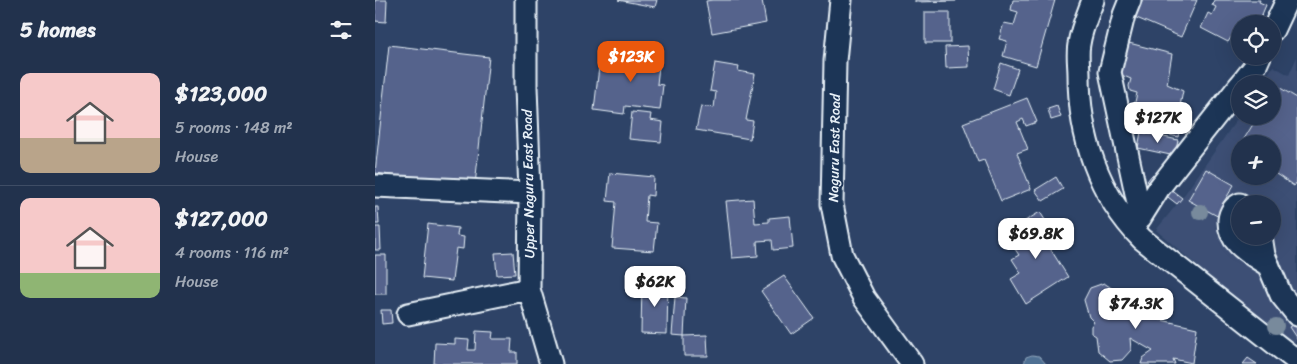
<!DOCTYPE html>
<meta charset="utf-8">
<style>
:root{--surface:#22324d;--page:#2e3e57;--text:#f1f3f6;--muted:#a2aab6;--line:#3f4d65;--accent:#ea580c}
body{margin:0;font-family:Sriracha,sans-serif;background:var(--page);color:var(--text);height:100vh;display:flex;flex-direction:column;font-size:19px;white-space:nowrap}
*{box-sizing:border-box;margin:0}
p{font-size:16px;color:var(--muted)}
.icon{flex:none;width:28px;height:28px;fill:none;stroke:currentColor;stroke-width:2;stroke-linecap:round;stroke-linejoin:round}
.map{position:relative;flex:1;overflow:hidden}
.sheet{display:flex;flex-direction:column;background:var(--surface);width:375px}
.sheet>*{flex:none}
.tools{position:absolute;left:856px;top:15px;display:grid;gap:10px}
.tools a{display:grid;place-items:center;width:50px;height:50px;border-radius:50%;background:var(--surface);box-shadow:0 5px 20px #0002,0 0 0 1px var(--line);font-size:25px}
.price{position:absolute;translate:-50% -42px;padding:0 11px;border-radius:10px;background:#fff;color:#222;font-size:16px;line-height:32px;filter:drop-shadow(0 1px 2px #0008)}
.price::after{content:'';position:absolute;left:50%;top:30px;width:15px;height:11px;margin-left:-8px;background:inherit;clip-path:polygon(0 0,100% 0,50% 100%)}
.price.active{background:var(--accent);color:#fff}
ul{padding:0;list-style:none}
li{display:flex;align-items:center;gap:15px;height:125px;padding:0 20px}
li+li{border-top:1px solid var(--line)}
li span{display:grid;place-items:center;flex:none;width:140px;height:100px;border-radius:10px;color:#555}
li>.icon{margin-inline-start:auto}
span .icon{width:60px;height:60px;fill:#fffc;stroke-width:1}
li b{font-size:21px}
h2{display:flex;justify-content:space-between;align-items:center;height:60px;padding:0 20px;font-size:21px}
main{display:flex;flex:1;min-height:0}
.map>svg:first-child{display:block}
</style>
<main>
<section class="sheet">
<h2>5 homes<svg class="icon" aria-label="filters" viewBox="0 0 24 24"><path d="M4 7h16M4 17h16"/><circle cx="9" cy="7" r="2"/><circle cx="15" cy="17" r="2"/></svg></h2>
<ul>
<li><span style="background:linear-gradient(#f6c9c9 65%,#b9a48a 0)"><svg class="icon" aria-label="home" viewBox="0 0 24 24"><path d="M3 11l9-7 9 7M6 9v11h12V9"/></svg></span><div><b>$123,000</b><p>5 rooms · 148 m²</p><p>House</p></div></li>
<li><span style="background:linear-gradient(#f6c9c9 75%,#8fb573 0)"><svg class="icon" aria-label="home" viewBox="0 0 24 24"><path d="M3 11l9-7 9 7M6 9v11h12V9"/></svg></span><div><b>$127,000</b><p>4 rooms · 116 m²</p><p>House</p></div></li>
</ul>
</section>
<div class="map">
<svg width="922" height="364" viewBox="0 0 922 364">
<rect width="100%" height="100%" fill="#2e4367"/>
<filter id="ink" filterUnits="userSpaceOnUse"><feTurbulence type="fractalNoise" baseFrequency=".02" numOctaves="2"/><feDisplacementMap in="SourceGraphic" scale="10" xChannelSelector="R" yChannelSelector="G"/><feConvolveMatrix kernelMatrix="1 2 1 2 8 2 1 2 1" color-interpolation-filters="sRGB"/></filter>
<g filter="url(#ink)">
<path fill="#3c5075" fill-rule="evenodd" d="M922 57V341L913 345 781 230 807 198 865 115V116H898V84H887L898 66 914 75ZM865 144H898V176H865ZM865 204H898V236H865Z"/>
<path fill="#507093" stroke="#8da4bb" d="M657 355 664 356 671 364H649L651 357Z"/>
<path fill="#54648c" stroke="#e8f1f8" d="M0 0H12L11 22 0 21Z
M243 0H282L280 7Z
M337 0H387L391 23 337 33 331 1Z
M540 0H581V1L540 2Z
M638 0H680L661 66 628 56 632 41 624 39 629 23 639 25 643 12 636 10Z
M764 0H822L806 37 757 16Z
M839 0H885L884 2 891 5 883 24H865V40L857 36 853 42 826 28 833 13 837 15 841 7 837 5Z
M550 12H575V43H550Z
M750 42 797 54 792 84 808 91 804 111 808 113 803 137 755 125 762 93 755 91 754 86 756 79 744 74Z
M257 44 286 48 282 84 288 85 285 110 250 106 249 114 219 110 224 67 254 71Z
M14 45 114 57 100 185 0 173Z
M593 46 594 67 571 68 570 47Z
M340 63 364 67 363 71 380 74 371 120 378 121 375 139 321 130 326 106 339 108 341 92 335 91Z
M626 63 643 69 634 95 618 89Z
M902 86 922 98V181L919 186 898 172V144H866L883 116H898V93Z
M652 98 662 122 651 126 648 119 642 122 653 149 642 153 656 189 626 201 609 160 603 162 588 123Z
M682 106 686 117 676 120 673 109Z
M257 112 276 114 275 120 288 122 286 142 254 139Z
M766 132 803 140 800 156 763 148Z
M831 169 859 185 847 205 852 208 846 218 813 200Z
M235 173 279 177 278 196 272 195 270 222 282 223 279 251 237 248 241 202 232 201Z
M777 175 807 198 802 204 772 181Z
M681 177 688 189 668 201 660 190Z
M378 199 380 223 394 222V218L415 216 418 248 398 250 397 240 382 241 383 256 357 258 351 201Z
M0 207H3L4 224H0Z
M665 212 680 236 671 242 693 277 651 304 636 279 646 273 637 259 644 255 634 240 654 227 650 221Z
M53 224 83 228 82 236 89 237 88 249 81 248 77 281 47 278Z
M0 227H5L6 250H0Z
M138 252 140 274 122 275 120 253Z
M0 255H11V294H0Z
M409 276 439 318 416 334 386 291Z
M267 282H293L292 334 266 333Z
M729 283 782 319 822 328 817 363 798 359 800 364H766L768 358 778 351 755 338 756 350 747 360 735 361 723 351 721 336 716 333V326L719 322 714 317 709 300 715 288Z
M300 297 311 298 309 336 297 335Z
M6 310H16L17 323 7 324Z
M922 322V339L914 327Z
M101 331 118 332 117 339H137L136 352H142V364H59L60 343 80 344V339L94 340 93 350H100Z
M332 335 333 356H309V336Z
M873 358 882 364H868Z"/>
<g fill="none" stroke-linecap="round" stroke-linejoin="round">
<defs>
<path id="minor" d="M151 0V87L155 193 154 289 176 364
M466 0 460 61 457 204 467 255 489 298 537 364
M718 0C713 14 706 29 704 44 702 54 704 65 704 75 704 136 723 194 767 239L922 361
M755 0 749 15 735 72 766 217
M898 30 912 0
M866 84 881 65 885 56
M0 186 155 193
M865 204C859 207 855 212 854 220 853 244 876 254 894 266
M762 223 784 188 865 85
M886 236 889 255 906 295 922 315
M33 314 154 289"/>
</defs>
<use href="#minor" stroke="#e8f1f8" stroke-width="25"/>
<use href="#minor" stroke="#1d3557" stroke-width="21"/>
</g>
<g fill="#788a9c">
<circle cx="825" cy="212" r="8"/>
<circle cx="901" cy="326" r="8"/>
</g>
</g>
<g text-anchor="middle" stroke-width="4" stroke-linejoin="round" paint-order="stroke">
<g font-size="14" fill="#e8f1f8" stroke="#1d3557">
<text transform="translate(459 148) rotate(-89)" y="5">Naguru East Road</text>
<text transform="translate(153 184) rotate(-91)" y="5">Upper Naguru East Road</text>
</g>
</g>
</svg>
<div class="tools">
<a><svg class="icon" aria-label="locate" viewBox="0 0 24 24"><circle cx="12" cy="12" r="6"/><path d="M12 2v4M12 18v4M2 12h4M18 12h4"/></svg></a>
<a><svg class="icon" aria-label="layers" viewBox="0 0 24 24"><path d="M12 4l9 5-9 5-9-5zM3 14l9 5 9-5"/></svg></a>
<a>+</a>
<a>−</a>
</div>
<b class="price active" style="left:256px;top:83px">$123K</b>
<b class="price" style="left:783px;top:144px">$127K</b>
<b class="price" style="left:661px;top:260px">$69.8K</b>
<b class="price" style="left:280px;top:308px">$62K</b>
<b class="price" style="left:761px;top:330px">$74.3K</b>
</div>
</main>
